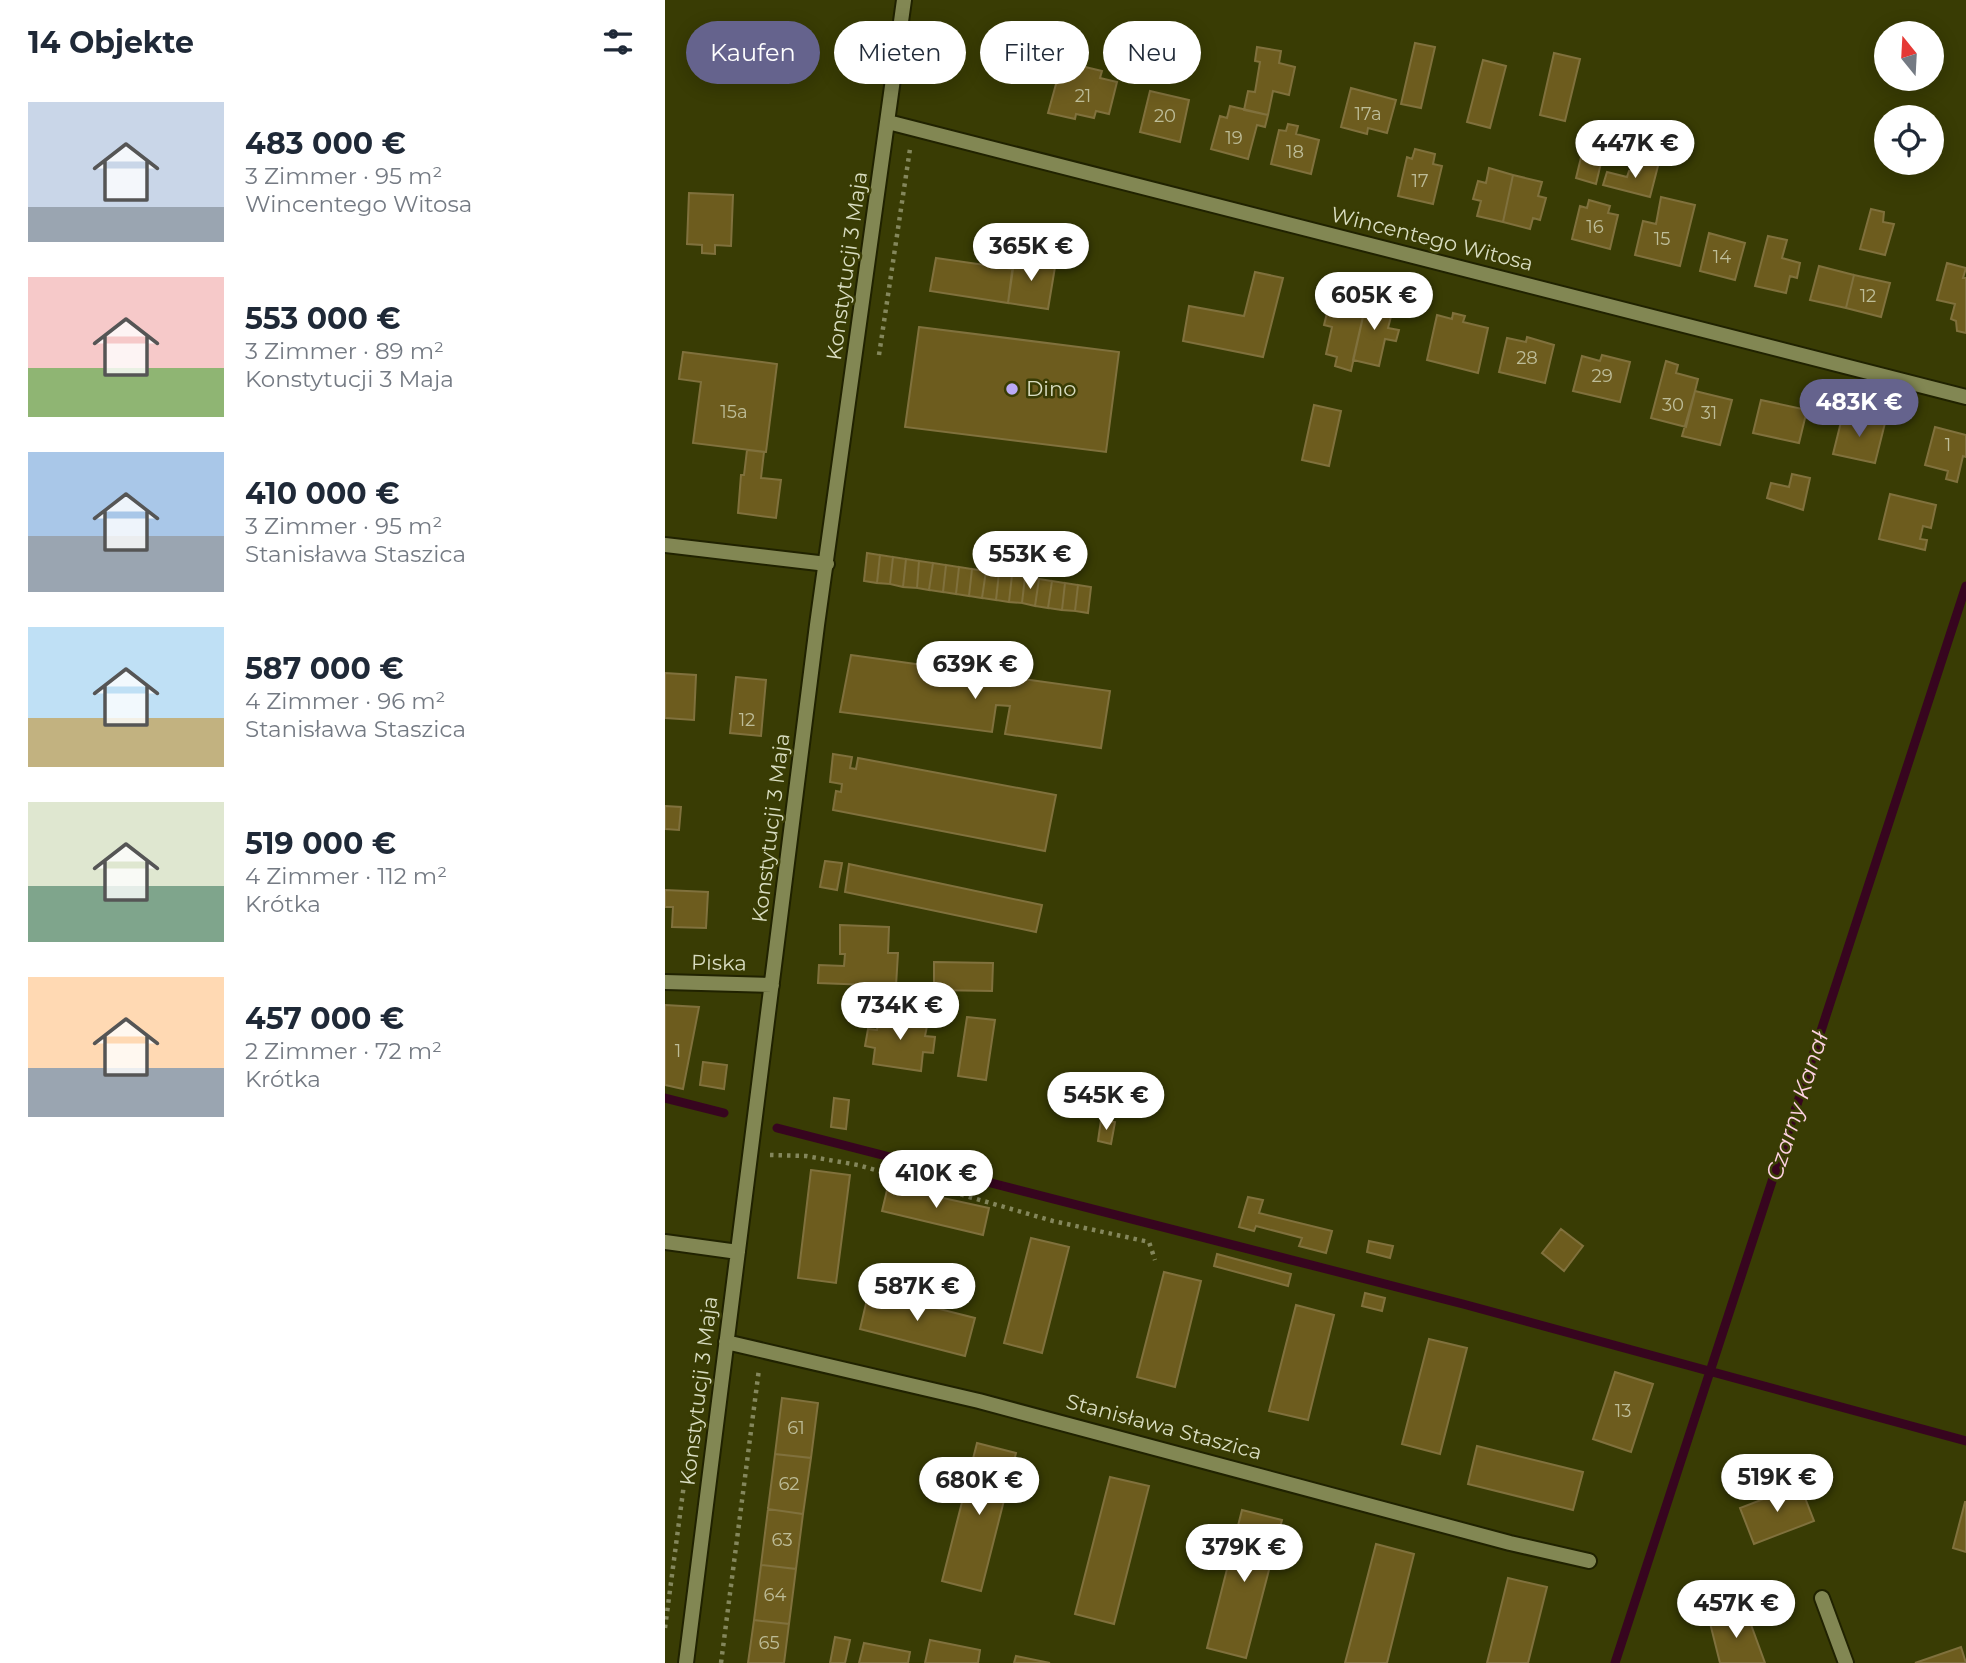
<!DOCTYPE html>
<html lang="de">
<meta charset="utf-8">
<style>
:root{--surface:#fff;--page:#f6f6f7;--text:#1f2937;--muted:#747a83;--accent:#65638d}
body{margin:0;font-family:Montserrat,sans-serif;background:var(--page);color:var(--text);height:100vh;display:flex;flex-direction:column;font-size:26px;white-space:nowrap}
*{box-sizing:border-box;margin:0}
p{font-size:23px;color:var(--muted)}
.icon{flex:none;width:38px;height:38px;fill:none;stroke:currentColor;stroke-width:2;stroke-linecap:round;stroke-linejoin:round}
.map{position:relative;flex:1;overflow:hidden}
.details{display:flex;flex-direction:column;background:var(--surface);width:665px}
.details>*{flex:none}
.banner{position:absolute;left:21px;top:21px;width:665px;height:63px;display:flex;gap:14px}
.needle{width:46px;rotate:342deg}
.buttons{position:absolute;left:1209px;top:21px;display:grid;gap:14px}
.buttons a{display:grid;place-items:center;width:70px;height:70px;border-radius:50%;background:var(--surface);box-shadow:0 4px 18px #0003;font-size:35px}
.price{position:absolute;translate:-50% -60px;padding:0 16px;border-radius:24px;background:#fff;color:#222;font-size:23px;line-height:46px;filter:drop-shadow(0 2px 4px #0008)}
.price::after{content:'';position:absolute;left:50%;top:42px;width:21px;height:16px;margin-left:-10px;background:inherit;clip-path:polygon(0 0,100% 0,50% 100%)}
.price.selected{background:var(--accent);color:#fff}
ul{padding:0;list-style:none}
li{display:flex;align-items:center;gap:21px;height:175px;padding:0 28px}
li span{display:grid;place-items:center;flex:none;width:196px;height:140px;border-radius:0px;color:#555}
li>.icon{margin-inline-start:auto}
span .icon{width:84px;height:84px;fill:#fffc;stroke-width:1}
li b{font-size:30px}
h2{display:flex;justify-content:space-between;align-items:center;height:84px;padding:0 28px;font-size:30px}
.tag{padding:0 24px;border-radius:32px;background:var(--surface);box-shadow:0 4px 18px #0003;font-size:24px;line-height:63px}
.tag.selected{background:var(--accent);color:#fff}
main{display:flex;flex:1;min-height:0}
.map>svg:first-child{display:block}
</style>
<main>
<section class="details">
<h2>14 Objekte<svg class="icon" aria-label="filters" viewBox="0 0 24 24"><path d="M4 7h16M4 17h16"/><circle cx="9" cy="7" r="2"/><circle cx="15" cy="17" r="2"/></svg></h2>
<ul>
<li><span style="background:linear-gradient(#c9d6e8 75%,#9aa5b1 0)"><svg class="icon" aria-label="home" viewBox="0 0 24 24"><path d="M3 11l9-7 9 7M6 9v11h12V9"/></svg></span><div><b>483 000 €</b><p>3 Zimmer · 95 m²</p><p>Wincentego Witosa</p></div></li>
<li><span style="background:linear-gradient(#f6c9c9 65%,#8fb573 0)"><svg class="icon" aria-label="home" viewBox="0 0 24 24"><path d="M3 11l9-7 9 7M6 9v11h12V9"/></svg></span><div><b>553 000 €</b><p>3 Zimmer · 89 m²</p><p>Konstytucji 3 Maja</p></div></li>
<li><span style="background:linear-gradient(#a9c7e8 60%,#9aa5b1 0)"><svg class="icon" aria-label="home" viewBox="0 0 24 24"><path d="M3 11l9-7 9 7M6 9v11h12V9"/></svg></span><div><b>410 000 €</b><p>3 Zimmer · 95 m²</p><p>Stanisława Staszica</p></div></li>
<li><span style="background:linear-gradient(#bfe0f5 65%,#c2b280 0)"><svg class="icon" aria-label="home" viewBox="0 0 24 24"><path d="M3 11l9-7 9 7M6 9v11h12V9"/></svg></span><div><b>587 000 €</b><p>4 Zimmer · 96 m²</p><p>Stanisława Staszica</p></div></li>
<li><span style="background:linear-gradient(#dfe7d0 60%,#7fa58c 0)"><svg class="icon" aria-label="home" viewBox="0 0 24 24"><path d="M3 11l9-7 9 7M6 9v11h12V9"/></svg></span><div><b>519 000 €</b><p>4 Zimmer · 112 m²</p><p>Krótka</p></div></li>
<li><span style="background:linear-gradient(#ffd9b3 65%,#9aa5b1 0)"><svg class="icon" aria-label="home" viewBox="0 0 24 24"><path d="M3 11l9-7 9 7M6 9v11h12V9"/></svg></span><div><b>457 000 €</b><p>2 Zimmer · 72 m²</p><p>Krótka</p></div></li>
</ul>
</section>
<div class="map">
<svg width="1301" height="1663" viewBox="0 0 1301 1663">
<rect width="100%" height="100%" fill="#393c04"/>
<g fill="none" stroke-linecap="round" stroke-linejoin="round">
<path stroke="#37051f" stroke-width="9" d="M0 1098 59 1113
M112 1128 798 1304 1301 1441
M950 1663 1301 586"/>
</g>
<path fill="#6d5c1e" stroke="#80713d" stroke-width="2" d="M750 43 770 47 756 108 736 104Z
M592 47 616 51 614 63 630 67 624 95 608 91 603 115 579 110 583 91 590 92 595 62 590 61Z
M889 53 915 59 900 121 875 115Z
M818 60 841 66 825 128 802 122Z
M396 66 415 70 416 66 437 71 435 78 452 82 444 114 431 111 429 118 411 114 410 119 383 113Z
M686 88 731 100 722 133 703 128 702 134 676 127Z
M485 91 524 100 515 142 475 132Z
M565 106 603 115 600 127 592 125 583 159 546 149 555 116 562 118Z
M623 124 633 126 631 134 654 140 646 174 606 164 614 130 621 131Z
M920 141 940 146 931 184 911 178Z
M750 149 770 154 768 164 777 166 768 204 733 196 742 157 747 159Z
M980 159 994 162 985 197 938 185 942 172 962 177 964 171 974 173Z
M824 168 848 175 838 222 812 216 816 201 808 199 813 181 821 183Z
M848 175 877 182 873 196 881 198 875 220 868 218 865 229 838 222Z
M24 193 68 195 66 246 50 245V254L37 253V245L22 244Z
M996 197 1030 205 1015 266 970 255 978 221 991 224Z
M924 200 945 206 943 213 953 215 945 249 907 239 915 206 922 208Z
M1206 209 1219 212 1218 222 1229 224 1220 255 1195 249Z
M1044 233 1080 243 1070 280 1035 271Z
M1103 236 1122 240 1117 258 1135 263 1132 278 1125 276 1121 293 1090 286Z
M349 256 371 259 370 264 390 267 383 309 343 303Z
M271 258 348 269 343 303 265 291Z
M1282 263 1301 268 1298 278H1301V333L1292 331 1291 321 1286 319 1290 304 1272 300Z
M1154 266 1189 275 1181 308 1145 300Z
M590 272 618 278 598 357 518 341 524 306 579 316Z
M1189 275 1225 283 1216 317 1181 308Z
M675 292 702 299 686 371 670 366 672 357 661 354 667 327 659 325 662 313 670 315Z
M702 299 729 305 723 328 734 330 731 341 720 339 714 366 688 360Z
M788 313 800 316 798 322 823 328 813 373 762 360 772 315 787 319Z
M254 327 454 352 441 452 240 427Z
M862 337 889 345 880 383 834 372 842 338 861 342Z
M18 352 112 364 101 452 28 443 36 382 14 379Z
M937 355 965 362 955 402 908 391 917 356 935 361Z
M1001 361 1013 365 1011 373 1033 379 1021 427 986 418Z
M1030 391 1067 400 1055 445 1017 436Z
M1096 400 1142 410 1134 443 1088 433Z
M649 405 676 411 664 466 637 460Z
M1193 417 1220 423 1210 463 1168 454 1177 418 1192 421Z
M1270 427 1301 435V457L1298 456 1292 482 1281 479 1283 471 1260 465Z
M82 450 99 452 96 478 116 480 111 518 73 513 76 475H79Z
M1127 474 1145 478 1138 510 1102 498 1106 483 1124 487Z
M1225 494 1271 505 1266 528 1258 526 1255 539 1262 540 1260 550 1214 539Z
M202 553 215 555 212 583 199 581Z
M215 555 228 557 225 584 212 583Z
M228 557 241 559 238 587 225 584Z
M241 559 254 561 252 588 238 587Z
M254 561 268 563 264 590 252 588Z
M268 563 281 565 278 592 264 590Z
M281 565 294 567 291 594 278 592Z
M294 567 307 569 304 596 291 594Z
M307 569 321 571 317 598 304 596Z
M321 571 334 573 331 600 317 598Z
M334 573 347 575 344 602 331 600Z
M347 575 360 577 357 603 344 602Z
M360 577 374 579 370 606 357 603Z
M374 579 387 581 383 608 370 606Z
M387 581 400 583 397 610 383 608Z
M400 583 413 585 410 611 397 610Z
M413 585 426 587 423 613 410 611Z
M186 655 445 691 436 748 340 734 345 706 331 705 327 732 175 712Z
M0 673 31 675 29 720 0 718Z
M71 677 101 680 96 736 65 733Z
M168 754 187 757 185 768 191 769 193 758 391 795 380 851 168 810 171 791 176 792 177 784 165 782Z
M0 806 16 807 14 830 0 829Z
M160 861 177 863 172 890 155 887Z
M184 864 377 905 371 932 180 892Z
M0 890 43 892 41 928 7 927 8 907H0Z
M175 925 224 927 223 953H233L231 986 153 983 154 965 179 966 180 954H175Z
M269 962 328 963 327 991 269 990Z
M0 1005 34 1007 18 1089 0 1085Z
M215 1014 263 1021 260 1036 270 1037 268 1053 258 1052 256 1071 208 1064 210 1048 200 1046 203 1029 212 1030Z
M302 1017 330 1020 321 1080 293 1076Z
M38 1062 62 1065 59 1089 35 1085Z
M169 1098 184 1100 181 1129 166 1127Z
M436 1120 450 1122 446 1144 433 1141Z
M146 1170 185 1175 171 1283 133 1278Z
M223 1186 324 1208 318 1235 217 1211Z
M583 1197 598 1200 594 1213 667 1231 661 1253 634 1246 637 1238 591 1226 589 1231 574 1227Z
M896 1229 918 1246 899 1271 877 1253Z
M366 1238 404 1247 377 1353 339 1343Z
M704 1241 728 1246 725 1258 702 1252Z
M552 1254 626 1274 623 1286 549 1266Z
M499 1272 536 1281 510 1387 472 1377Z
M204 1291 310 1318 300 1356 195 1329Z
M700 1293 720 1298 717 1311 697 1306Z
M631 1305 669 1315 643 1420 604 1411Z
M764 1339 802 1348 775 1454 737 1444Z
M950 1372 988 1384 966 1452 928 1439Z
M117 1398 153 1403 146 1458 110 1454Z
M312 1443 351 1453 316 1591 277 1581Z
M812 1446 918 1472 908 1510 803 1484Z
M110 1454 146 1458 138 1514 103 1509Z
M445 1477 484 1486 449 1624 410 1614Z
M1135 1485 1149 1521 1089 1544 1075 1508Z
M1300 1502H1301V1552L1288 1548Z
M103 1509 138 1514 131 1569 96 1565Z
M577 1510 617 1520 581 1658 542 1648Z
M711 1544 749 1554 722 1663H680Z
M96 1565 131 1569 124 1624 89 1620Z
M843 1578 882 1587 863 1663H822Z
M1081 1611 1100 1663H1055L1045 1623Z
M89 1620 124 1624 119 1663H83Z
M170 1637 185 1640 180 1663H165Z
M265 1640 315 1650 313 1663H260Z
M199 1643 245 1652 243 1663H194Z
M1296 1647 1301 1663H1250Z
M351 1656 385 1663H349Z"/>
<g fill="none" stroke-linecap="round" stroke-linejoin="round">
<defs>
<path id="lane" d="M0 545 162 564"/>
<path id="street" d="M223 122 1301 397
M0 982 107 985
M0 1242 73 1252
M61 1342 314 1401 845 1543 924 1561
M1157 1598 1181 1663
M21 1663 152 625 239 0"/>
</defs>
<use href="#lane" stroke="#202200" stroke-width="18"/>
<use href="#street" stroke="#202200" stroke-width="18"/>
<path stroke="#84875c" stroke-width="4.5" stroke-dasharray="3.5 5" stroke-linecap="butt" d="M214 355 245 149
M105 1155 141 1156 193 1165 388 1221 484 1242 490 1260
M0 1628 21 1469
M56 1663 94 1369"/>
<use href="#lane" stroke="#828753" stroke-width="14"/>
<use href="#street" stroke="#828753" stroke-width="14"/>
</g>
<circle fill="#baaaf6" stroke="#393c04" stroke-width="2.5" cx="347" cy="389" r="7"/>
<g text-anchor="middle" stroke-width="5" stroke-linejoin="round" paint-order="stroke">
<g font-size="18" fill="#bebd98">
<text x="418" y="102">21</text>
<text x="703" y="120">17a</text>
<text x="500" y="122">20</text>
<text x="569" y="144">19</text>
<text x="630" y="158">18</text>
<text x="755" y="187">17</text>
<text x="930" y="233">16</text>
<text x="997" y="245">15</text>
<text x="1057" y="263">14</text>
<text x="1203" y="302">12</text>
<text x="862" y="364">28</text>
<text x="937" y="382">29</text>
<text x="1008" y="411">30</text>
<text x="69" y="418">15a</text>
<text x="1044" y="419">31</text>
<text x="1283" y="451">1</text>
<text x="82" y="726">12</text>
<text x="13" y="1057">1</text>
<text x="958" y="1417">13</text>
<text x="131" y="1434">61</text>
<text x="124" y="1490">62</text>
<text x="117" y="1546">63</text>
<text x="110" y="1601">64</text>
<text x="104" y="1649">65</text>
</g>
<g font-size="21" fill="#d9ddc1" stroke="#393c04">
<text transform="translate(767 239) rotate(14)" y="7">Wincentego Witosa</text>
<text transform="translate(182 266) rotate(-82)" y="7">Konstytucji 3 Maja</text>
<text transform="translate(106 828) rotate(-83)" y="7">Konstytucji 3 Maja</text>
<text transform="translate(54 963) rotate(1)" y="7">Piska</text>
<text transform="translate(34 1391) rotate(-83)" y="7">Konstytucji 3 Maja</text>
<text transform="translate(499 1427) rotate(15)" y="7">Stanisława Staszica</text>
</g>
<g font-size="21" fill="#d9ddc1" stroke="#393c04" text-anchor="start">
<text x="361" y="396">Dino</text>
</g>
<g font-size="23" font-style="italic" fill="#fed2e3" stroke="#393c04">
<text transform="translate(1132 1106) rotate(-72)" y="8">Czarny Kanał</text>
</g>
</g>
</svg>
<div class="buttons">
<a><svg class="needle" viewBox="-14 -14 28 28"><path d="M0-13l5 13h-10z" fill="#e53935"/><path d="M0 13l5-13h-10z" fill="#747a83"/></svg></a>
<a><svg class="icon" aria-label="locate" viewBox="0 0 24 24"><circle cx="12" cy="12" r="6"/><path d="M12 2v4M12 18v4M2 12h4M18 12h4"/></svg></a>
</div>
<b class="price" style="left:970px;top:180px">447K €</b>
<b class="price" style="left:366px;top:283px">365K €</b>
<b class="price" style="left:709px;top:332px">605K €</b>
<b class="price selected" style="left:1194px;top:439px">483K €</b>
<b class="price" style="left:365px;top:591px">553K €</b>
<b class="price" style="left:310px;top:701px">639K €</b>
<b class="price" style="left:235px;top:1042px">734K €</b>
<b class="price" style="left:441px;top:1132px">545K €</b>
<b class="price" style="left:271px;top:1210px">410K €</b>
<b class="price" style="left:252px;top:1323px">587K €</b>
<b class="price" style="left:1112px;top:1514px">519K €</b>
<b class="price" style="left:314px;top:1517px">680K €</b>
<b class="price" style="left:579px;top:1584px">379K €</b>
<b class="price" style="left:1071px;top:1640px">457K €</b>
<div class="banner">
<a class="tag selected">Kaufen</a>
<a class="tag">Mieten</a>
<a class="tag">Filter</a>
<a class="tag">Neu</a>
</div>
</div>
</main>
